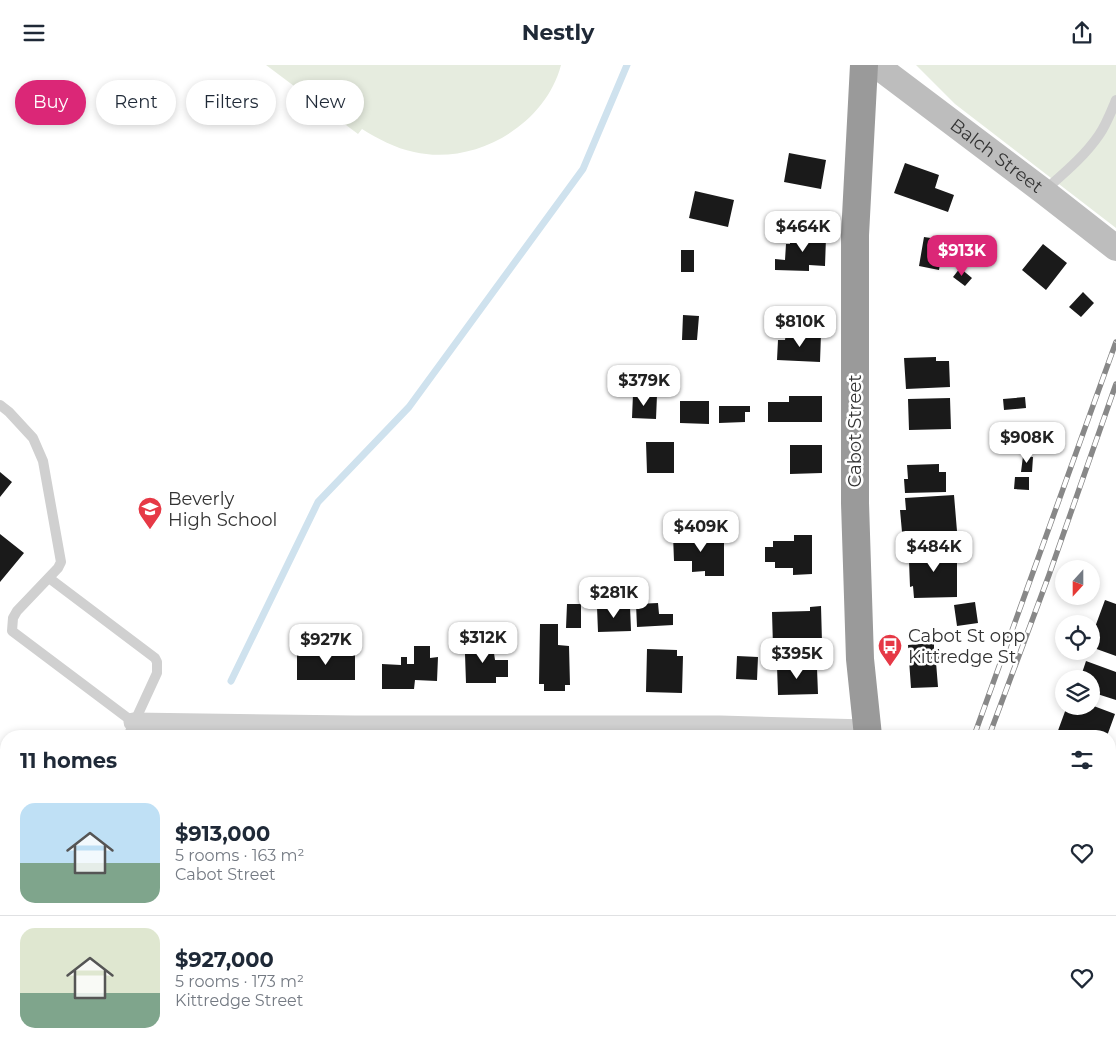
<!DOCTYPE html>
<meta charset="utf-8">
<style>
:root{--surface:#fff;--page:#f6f6f7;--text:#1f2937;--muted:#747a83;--line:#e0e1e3;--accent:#db2777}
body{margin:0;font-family:Montserrat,sans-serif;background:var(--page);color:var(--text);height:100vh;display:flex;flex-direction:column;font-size:19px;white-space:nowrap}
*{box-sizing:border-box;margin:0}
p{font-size:16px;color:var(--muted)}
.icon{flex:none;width:28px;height:28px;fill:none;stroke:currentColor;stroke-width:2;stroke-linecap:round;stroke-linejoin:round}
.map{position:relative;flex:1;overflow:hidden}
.sheet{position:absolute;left:0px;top:665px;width:1116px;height:320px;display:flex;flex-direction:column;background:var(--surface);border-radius:20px 20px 0 0;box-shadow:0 2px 8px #0003}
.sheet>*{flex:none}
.hud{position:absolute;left:15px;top:15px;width:500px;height:45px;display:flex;gap:10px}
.needle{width:32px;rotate:201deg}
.controls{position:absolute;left:1055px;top:495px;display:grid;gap:10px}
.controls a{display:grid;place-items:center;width:45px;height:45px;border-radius:50%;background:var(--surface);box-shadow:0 2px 8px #0003;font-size:25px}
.price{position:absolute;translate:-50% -42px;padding:0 11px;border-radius:10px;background:#fff;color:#222;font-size:16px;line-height:32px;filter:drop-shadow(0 1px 2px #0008)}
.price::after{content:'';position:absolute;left:50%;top:30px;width:15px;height:11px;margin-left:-8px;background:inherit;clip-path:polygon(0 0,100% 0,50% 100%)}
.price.current{background:var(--accent);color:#fff}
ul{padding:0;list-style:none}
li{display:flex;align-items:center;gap:15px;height:125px;padding:0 20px}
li+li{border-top:1px solid var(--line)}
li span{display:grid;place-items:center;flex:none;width:140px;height:100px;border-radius:15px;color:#555}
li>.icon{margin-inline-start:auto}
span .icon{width:60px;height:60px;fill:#fffc;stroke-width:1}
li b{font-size:21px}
h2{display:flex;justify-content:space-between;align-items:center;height:60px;padding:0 20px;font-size:21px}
.tag{padding:0 18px;border-radius:22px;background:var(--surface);box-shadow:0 2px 8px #0003;font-size:18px;line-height:45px}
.tag.current{background:var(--accent);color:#fff}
header{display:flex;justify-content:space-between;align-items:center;height:65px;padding:0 20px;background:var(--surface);font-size:22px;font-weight:700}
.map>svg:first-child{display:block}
</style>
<header><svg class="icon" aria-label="menu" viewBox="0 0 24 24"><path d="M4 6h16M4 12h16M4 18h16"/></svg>Nestly<svg class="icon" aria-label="share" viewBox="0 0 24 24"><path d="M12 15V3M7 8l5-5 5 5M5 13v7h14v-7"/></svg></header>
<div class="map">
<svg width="1116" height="985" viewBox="0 0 1116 985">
<rect width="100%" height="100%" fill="#fff"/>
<path fill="#e6ecdf" d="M266 0H561C545 61 474 101 414 87 395 83 378 74 362 64L358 69Z
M916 0H1116V163L955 39Z
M28 979H78L83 981 81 985H25Z"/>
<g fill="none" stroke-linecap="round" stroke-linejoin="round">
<path stroke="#cfe2ee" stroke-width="7" d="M231 616 318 437 409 342 583 104 627 0
M120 985V979"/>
</g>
<path fill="#1a1a1a" d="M789 88 826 95 821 124 784 117Z
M905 98 939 110 935 123 954 130 948 147 894 128Z
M695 126 734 135 728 162 689 153Z
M790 167H811V172H826L825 201 809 200V206L775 205V194L785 195 786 179H790Z
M924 172 944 175 939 205 919 201Z
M1043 179 1067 198 1046 225 1022 205Z
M681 185H694V207H681Z
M960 203 972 213 965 221 953 212Z
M1083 227 1094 238 1081 252 1069 242Z
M683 250 699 251 697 275H682Z
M786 268 821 269 820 297 777 295 778 275H785Z
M936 292V296H949L950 322 906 324 904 293Z
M633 329 657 330 656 354 632 353Z
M789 331H822V357H768V337H789Z
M1025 332 1026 343 1004 345 1003 334Z
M950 333 951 364 909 365 908 334Z
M680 336H709V359L680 358Z
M719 341H750V347H745V357L719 358Z
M646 377H674V408H647Z
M790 380H822V408L790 409Z
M1023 391 1033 392 1032 407H1021Z
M939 399V407H946V427L905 428 904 414H908L907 400Z
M0 407 12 417 0 432Z
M1015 412H1029V425L1014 424Z
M954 430 958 478 907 482 906 467H902L900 445H906L905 433Z
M0 469 24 488 0 517Z
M673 470H724V511H705V506L692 507V496H674Z
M794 470H812V509L793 510V503H775V497H765V482H773V476H794Z
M957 483V532L914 533 913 521 910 522 909 496H913V484Z
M1105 535 1116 539V591L1091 582V573Z
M975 537 978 558 957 561 954 540Z
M658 538 659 549H673V560L637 562 636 539Z
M567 539H581V563H566Z
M630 541 631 566 598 567 597 542Z
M821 541 822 577H808L809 581 773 582 772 547 810 546V542Z
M540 559H558V580L569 581 570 620H565V626H544V619H539Z
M468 570H480L481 589 494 588 495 595H508V612H496V618H466L465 589 468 588Z
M934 578V584H939L940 597H936L938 622 911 623 908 580Z
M414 581H430V593L438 592 437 616 415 615 414 624H382V599L401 600V592H407V599H414Z
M647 584 677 585V591H683L682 628 646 627Z
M297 587H355V615H297Z
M737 591 758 592 757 615 736 614Z
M1086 596 1116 607V635L1091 627V614H1080Z
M807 600 808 603H817L818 629 778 630 777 601Z
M1091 640 1115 649 1107 671H1056L1067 641H1091Z
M1110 873 1116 875V905L1110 903Z
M495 979H523V985H495Z
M639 979H665V985H639Z
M751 979H759L763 980 764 979H792L790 985H748Z"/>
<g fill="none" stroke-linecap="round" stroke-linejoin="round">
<path stroke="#d0d0d0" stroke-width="10" d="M1044 126C1063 109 1084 92 1099 70 1106 60 1111 47 1116 35
M0 340 9 347 33 373 43 396 61 497 58 503 17 546 13 553 12 566 133 657
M49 513 155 593 157 597V608L128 671
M0 721 6 724
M0 973 6 958"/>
<path stroke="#d0d0d0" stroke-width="19" d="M133 657 355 660H720L867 664
M1110 740 1116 723
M354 985V979
M691 985 693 979
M945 985 972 979"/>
<path stroke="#bdbdbd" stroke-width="26" id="s1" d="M876 0 1043 126 1116 183"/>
<path stroke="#9a9a9a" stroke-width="28" d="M864 0 855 170V438L860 594 868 671
M922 979 923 985"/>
<defs>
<path id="rail" d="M974 671 1116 277
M989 671 1049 510 1116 319
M860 985 862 979
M872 985 875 979"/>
</defs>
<use href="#rail" stroke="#888" stroke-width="5.5"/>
<use href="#rail" stroke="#fff" stroke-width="4" stroke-dasharray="11" stroke-linecap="butt"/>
</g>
<defs>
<symbol id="school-pin" viewBox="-11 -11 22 30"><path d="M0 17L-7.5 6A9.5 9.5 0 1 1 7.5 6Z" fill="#e63946" stroke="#fff"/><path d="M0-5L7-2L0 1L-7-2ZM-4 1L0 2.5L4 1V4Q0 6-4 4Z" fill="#fff"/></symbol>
<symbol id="bus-pin" viewBox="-11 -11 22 30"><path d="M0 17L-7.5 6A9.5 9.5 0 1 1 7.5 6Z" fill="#e63946" stroke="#fff"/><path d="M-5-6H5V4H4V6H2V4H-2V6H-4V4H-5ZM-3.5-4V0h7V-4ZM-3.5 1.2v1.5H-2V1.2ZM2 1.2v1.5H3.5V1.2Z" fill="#fff"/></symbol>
</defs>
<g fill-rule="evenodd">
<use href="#school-pin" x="136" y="430" width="28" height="38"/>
<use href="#bus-pin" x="876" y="567" width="28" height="38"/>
</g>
<g text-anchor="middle" stroke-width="5" stroke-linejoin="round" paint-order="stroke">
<g font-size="18" fill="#333" stroke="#fff">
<text dy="6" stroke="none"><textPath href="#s1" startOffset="151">Balch Street</textPath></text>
<text transform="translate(855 366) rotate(-90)" y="6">Cabot Street</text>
</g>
<g font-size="18" fill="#333" stroke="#fff" text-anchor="start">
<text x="168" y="440">Beverly<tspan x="168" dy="21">High School</tspan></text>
<text x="908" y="577">Cabot St opp<tspan x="908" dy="21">Kittredge St</tspan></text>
</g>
</g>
</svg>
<div class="controls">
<a><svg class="needle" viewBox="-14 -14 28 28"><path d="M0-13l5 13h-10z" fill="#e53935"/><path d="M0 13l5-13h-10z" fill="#747a83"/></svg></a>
<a><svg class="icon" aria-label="locate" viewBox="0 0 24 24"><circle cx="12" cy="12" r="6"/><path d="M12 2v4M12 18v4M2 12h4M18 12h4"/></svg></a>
<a><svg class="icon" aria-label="layers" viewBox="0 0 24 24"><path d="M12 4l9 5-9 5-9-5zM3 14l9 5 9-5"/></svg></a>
</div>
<b class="price" style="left:803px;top:188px">$464K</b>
<b class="price current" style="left:962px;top:212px">$913K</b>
<b class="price" style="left:800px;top:283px">$810K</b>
<b class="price" style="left:644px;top:342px">$379K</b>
<b class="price" style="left:1027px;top:399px">$908K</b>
<b class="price" style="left:701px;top:488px">$409K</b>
<b class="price" style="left:934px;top:508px">$484K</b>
<b class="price" style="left:614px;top:554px">$281K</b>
<b class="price" style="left:483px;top:599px">$312K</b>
<b class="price" style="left:326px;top:601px">$927K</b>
<b class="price" style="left:797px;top:615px">$395K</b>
<div class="hud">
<a class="tag current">Buy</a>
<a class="tag">Rent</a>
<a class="tag">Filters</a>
<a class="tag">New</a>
</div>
<section class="sheet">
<h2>11 homes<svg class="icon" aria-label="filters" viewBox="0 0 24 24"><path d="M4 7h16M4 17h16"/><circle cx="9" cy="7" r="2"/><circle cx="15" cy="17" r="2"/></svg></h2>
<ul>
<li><span style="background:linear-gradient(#bfe0f5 60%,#7fa58c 0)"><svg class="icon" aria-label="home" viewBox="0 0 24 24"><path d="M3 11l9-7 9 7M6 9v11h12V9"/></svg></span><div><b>$913,000</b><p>5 rooms · 163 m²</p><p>Cabot Street</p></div><svg class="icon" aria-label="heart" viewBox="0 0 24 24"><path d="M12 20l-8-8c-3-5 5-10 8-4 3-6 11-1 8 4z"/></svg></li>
<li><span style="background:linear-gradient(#dfe7d0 65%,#7fa58c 0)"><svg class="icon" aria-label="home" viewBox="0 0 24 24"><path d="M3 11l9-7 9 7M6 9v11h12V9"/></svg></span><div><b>$927,000</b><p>5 rooms · 173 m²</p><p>Kittredge Street</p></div><svg class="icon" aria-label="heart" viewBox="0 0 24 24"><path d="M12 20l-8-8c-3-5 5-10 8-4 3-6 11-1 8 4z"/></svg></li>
</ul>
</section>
</div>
